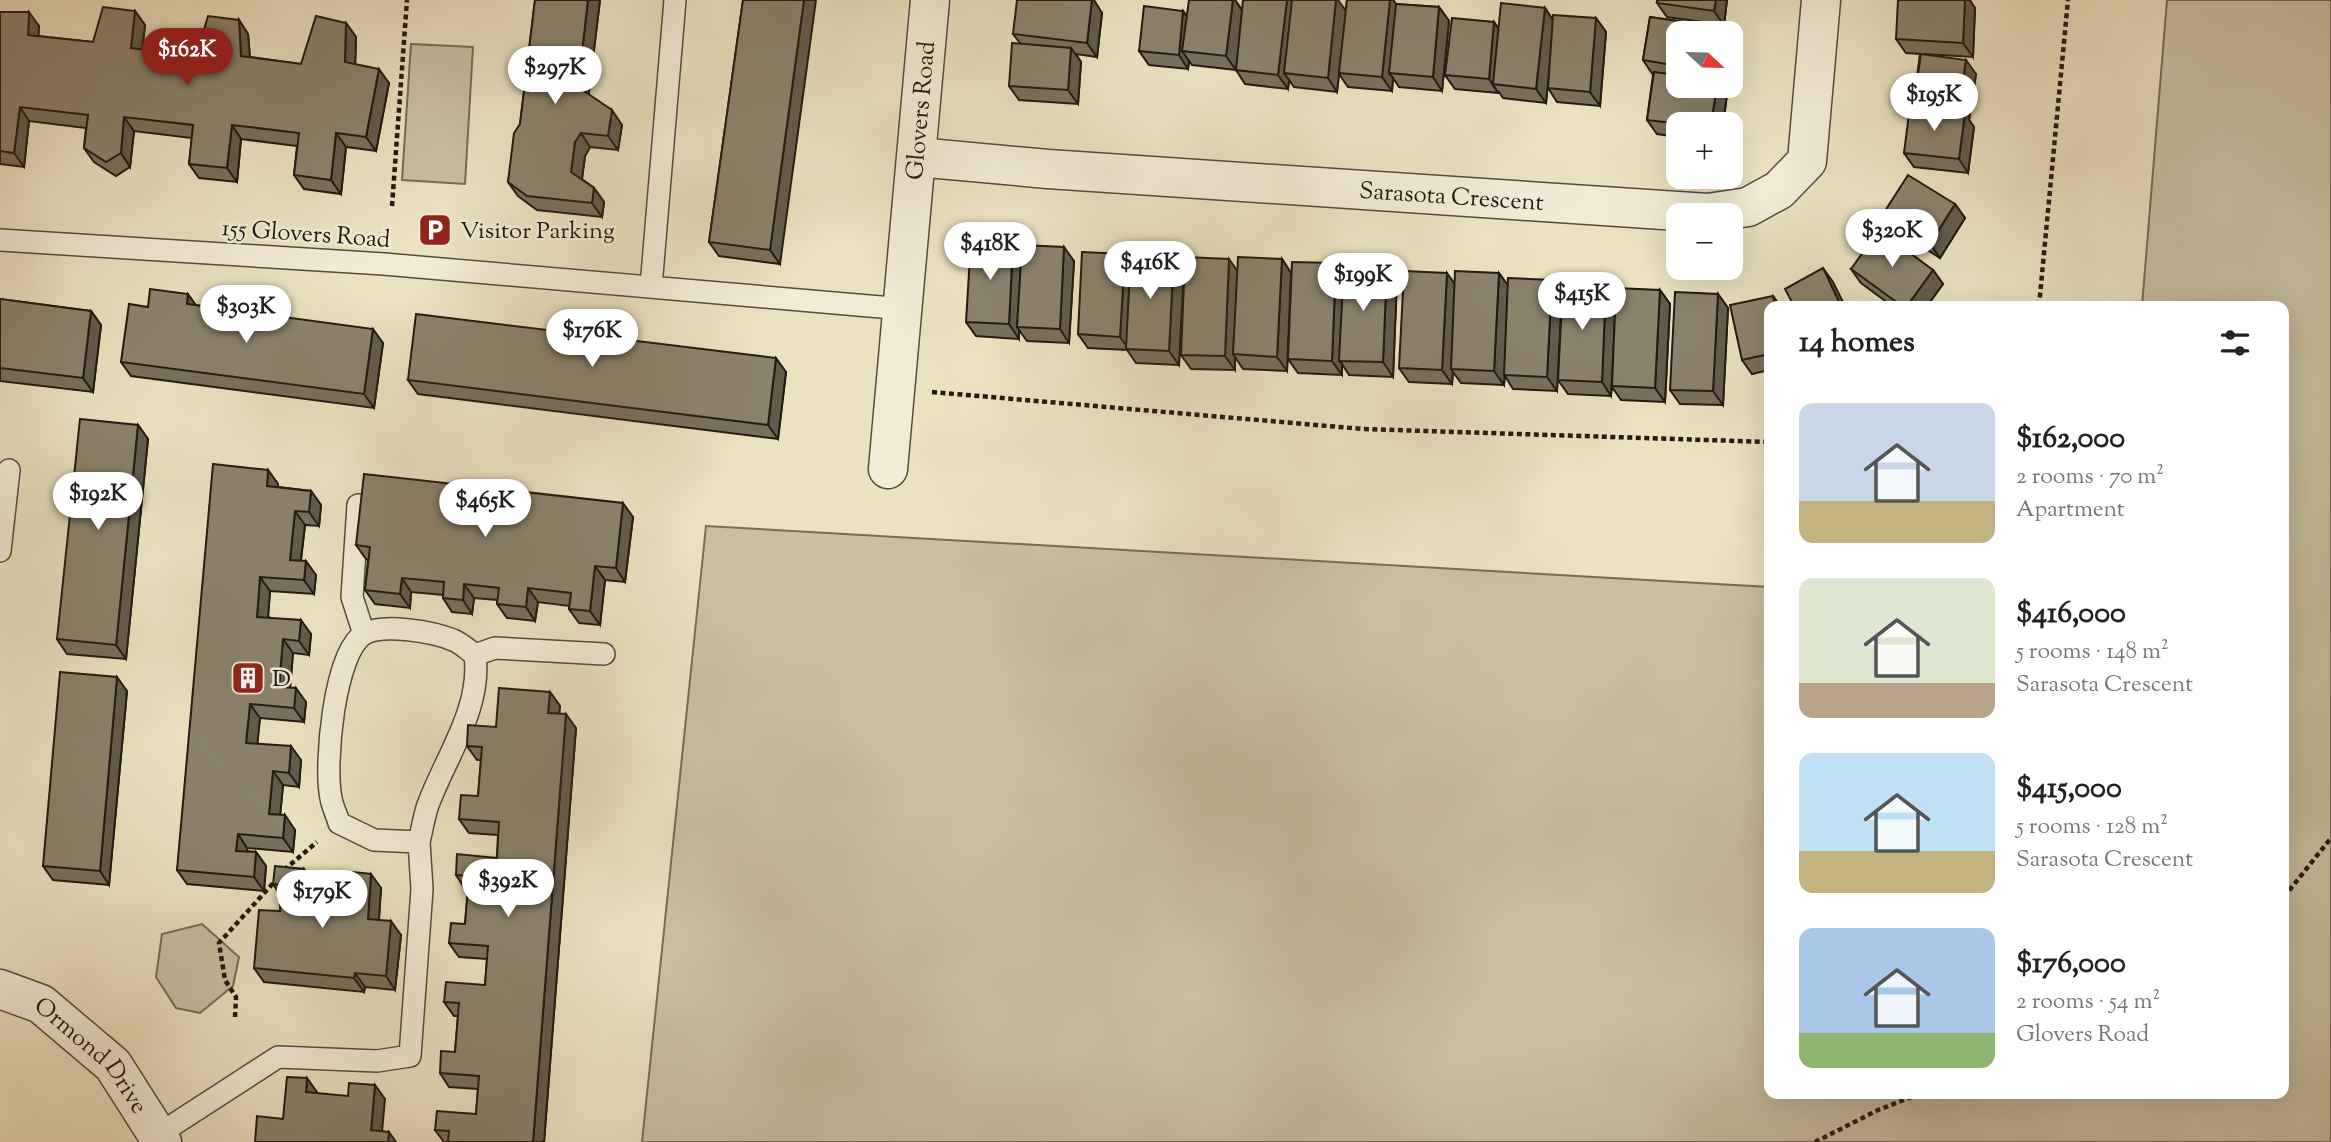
<!DOCTYPE html>
<meta charset="utf-8">
<style>
:root{--surface:#fff;--page:#f6f6f6;--text:#222;--muted:#767676;--accent:#8f2418}
body{margin:0;font-family:"Sorts Mill Goudy",serif;background:var(--page);color:var(--text);height:100vh;display:flex;flex-direction:column;font-size:26px;white-space:nowrap}
*{box-sizing:border-box;margin:0}
p{font-size:23px;color:var(--muted)}
.icon{flex:none;width:38px;height:38px;fill:none;stroke:currentColor;stroke-width:2;stroke-linecap:round;stroke-linejoin:round}
.map{position:relative;flex:1;overflow:hidden}
.side{position:absolute;left:1764px;top:301px;width:525px;height:798px;display:flex;flex-direction:column;background:var(--surface);border-radius:14px;box-shadow:0 7px 28px #0002}
.side>*{flex:none}
.needle{width:46px;rotate:112deg}
.buttons{position:absolute;left:1666px;top:21px;display:grid;gap:14px}
.buttons a{display:grid;place-items:center;width:77px;height:77px;border-radius:14px;background:var(--surface);box-shadow:0 7px 28px #0002;font-size:35px}
.price{position:absolute;translate:-50% -60px;padding:0 16px;border-radius:24px;background:#fff;color:#222;font-size:23px;line-height:46px;filter:drop-shadow(0 2px 4px #0008)}
.price::after{content:'';position:absolute;left:50%;top:42px;width:21px;height:16px;margin-left:-10px;background:inherit;clip-path:polygon(0 0,100% 0,50% 100%)}
.price.on{background:var(--accent);color:#fff}
ul{padding:0;list-style:none}
li{display:flex;align-items:center;gap:21px;height:175px;padding:0 35px}
li span{display:grid;place-items:center;flex:none;width:196px;height:140px;border-radius:14px;color:#555}
li>.icon{margin-inline-start:auto}
span .icon{width:84px;height:84px;fill:#fffc;stroke-width:1}
li b{font-size:30px}
h2{display:flex;justify-content:space-between;align-items:center;height:84px;padding:0 35px;font-size:30px}
.map>svg:first-child{display:block}
</style>
<div class="map">
<svg width="2331" height="1142" viewBox="0 0 2331 1142">
<rect width="100%" height="100%" fill="#ebe2c0"/>
<filter id="stains"><feTurbulence type="fractalNoise" baseFrequency=".00286" numOctaves="4"/><feColorMatrix values="0 0 0 0 .2 0 0 0 0 .09 0 0 0 0 .02 0 0 0 .5 -.17"/></filter>
<radialGradient id="worn" r=".72"><stop offset=".6" stop-color="#630" stop-opacity="0"/><stop offset="1" stop-color="#630" stop-opacity=".3"/></radialGradient>
<path fill="#c9c0a2" stroke="#766d59" stroke-width="2" d="M2167 0H2331V1142H642L706 526 1769 587V1094H2284V306H2142Z
M411 44 473 47 465 184 402 180Z
M202 924 239 957 233 986 200 1013 176 1008 156 977 162 934Z"/>
<g fill="none" stroke-linecap="round" stroke-linejoin="round">
<defs>
<path id="service" d="M0 240 384 264 904 309
M651 287 675 0
M358 505 352 597 364 634
M0 551 9 470
M475 655 495 648 604 654
M159 1134 278 1057 377 1061 410 1056 422 889 419 842 374 840 339 823C337 815 332 806 331 798 324 766 334 652 364 634 383 623 434 632 453 640 461 643 468 650 475 655 482 708 446 756 428 805 424 816 422 830 419 842"/>
<g id="minor">
<path id="s1" d="M917 157 1048 169 1708 213 1748 207 1779 190 1807 161 1821 0"/>
<path id="s2" d="M888 469 930 0"/>
<path id="s3" d="M0 989 41 1004 113 1065 162 1142"/>
</g>
</defs>
<use href="#service" stroke="#554c3c" stroke-width="24"/>
<use href="#minor" stroke="#554c3c" stroke-width="41"/>
<path stroke="#231a10" stroke-width="4.5" stroke-dasharray="5 3.5" stroke-linecap="butt" d="M392 206 407 0
M2039 306 2068 0
M932 392 1363 429 1769 442
M284 870 317 842
M2284 897 2331 838
M235 1017 236 997 225 980 219 943 276 880
M1815 1142 1878 1110 1919 1094"/>
<use href="#service" stroke="#f2ecd6" stroke-width="21"/>
<use href="#minor" stroke="#f2ecd6" stroke-width="38"/>
</g>
<path fill="#78705d" stroke="#231a10" stroke-width="2" d="M535 0H600L588 94 622 125 618 150 590 147 585 156 582 179 594 188 604 202 602 217 537 210 518 196 508 182 520 124Z
M743 0 780 264 719 256 709 242Z
M1235 0 1242 10 1292 1 1346 10 1347 0H1393L1396 4 1439 7 1449 21 1442 91 1399 87 1393 78 1392 91 1348 87 1339 74 1337 92 1294 87 1289 80 1288 89 1245 84 1236 70 1192 65 1189 61 1188 69 1149 65 1139 51 1183 11 1187 16Z
M1727 0 1724 25 1667 17 1657 3Z
M1545 8 1553 20 1596 18 1606 32 1600 106 1557 102 1548 88V80L1546 103 1503 98 1499 92 1498 93 1455 89 1445 75 1494 22 1499 29Z
M1975 8 1973 57 1924 54 1976 74 1969 120 1974 127 1968 173 1914 167 1904 153 1919 107 1914 100 1920 54 1906 53 1896 39Z
M135 11 145 25 142 49 173 53 198 51 239 20 248 34 250 57 301 64 346 23 356 37 355 64 389 83 376 151 346 147 341 194 304 189 294 175 297 146 241 139 237 182 199 178 189 164 192 138 134 131 130 167 116 176 94 162 84 148 86 128 29 121 24 167 0 164V12L39 26 38 36 93 42Z
M1102 13 1097 57 1076 54 1081 62 1078 104 1019 100 1009 86 1020 43 1013 34Z
M1650 17 1719 27 1723 33H1678V86H1721L1727 95 1723 124H1678V137L1657 134 1647 120 1653 75 1643 60Z
M1955 204 1965 218 1940 258 1893 228 1883 214Z
M1013 243 1021 254 1074 261 1069 343 1027 341 1019 330V339L976 336 966 322Z
M1174 253 1184 267 1179 365 1136 363 1127 350 1088 348 1078 334 1130 261Z
M1282 259 1291 273 1287 371 1243 369 1235 357V370L1191 369 1181 355 1237 271Z
M1387 265 1397 279 1393 377 1349 375 1342 364V375L1298 373 1288 359 1343 274Z
M1851 269 1933 270 1943 284 1927 306H1892L1861 283Z
M1499 273 1508 286 1562 294 1557 391 1513 389 1505 376 1504 385 1461 383 1453 372 1452 384 1409 382 1399 368 1455 283Z
M1660 290 1670 304 1665 402 1621 400 1612 387 1611 396 1568 394 1558 380 1616 297Z
M1718 294 1728 308 1723 405 1680 404 1670 390Z
M1773 296 1780 306H1769V370L1752 374 1742 360Z
M0 299 91 311 101 325 93 392 0 381Z
M196 305 383 343 374 408 131 376 121 362Z
M786 372 778 439 418 394 408 380Z
M138 425 148 439 126 659 67 654 57 639Z
M268 470 278 484V487L311 491 321 505 319 526 305 525 301 561 316 575 314 594 270 591 268 617 311 634 309 655 293 653 290 688 306 702 304 722 260 718 257 743 301 760 299 787 283 785 280 815 295 830 293 852 247 848V851L256 852 266 866 264 891 187 884 177 870Z
M633 517 625 582 605 580 600 625 579 623 569 609 570 606 538 602 535 621 507 618 497 604V600L474 598 472 614 452 612 443 598V595L433 594 411 592 410 608 375 604 365 590 368 560 366 559 356 545Z
M127 691 109 885 53 880 43 866Z
M550 692 560 706 559 713 576 728 544 1142H444L435 1130 476 1114 478 1089 449 1087 440 1073 455 1052 458 1016H454L444 1002 485 985 487 959 459 957 449 943 465 924 468 889H465L456 875 497 858 498 835 469 833 459 819 478 796 481 760H477L467 746Z
M304 869 314 883V885L351 889 381 888 379 920 401 935 395 990 365 987 364 992 264 982 254 968 280 911 281 896 273 884Z"/>
<path fill="#615b4c" stroke="#231a10" stroke-width="2" d="M588 0H600L588 101 578 87Z
M804 0H816L780 264 770 250Z
M1092 0H1094L1102 13 1097 57 1087 43Z
M1233 0H1235L1243 12 1236 70 1226 56Z
M1287 0H1291L1297 8 1284 73 1289 80 1288 89 1278 75Z
M1336 0H1338L1346 11 1337 92 1328 78Z
M1390 0H1393L1401 11 1389 73 1393 78 1392 91 1382 77Z
M1716 0H1727L1724 25 1714 11Z
M1965 0H1970L1975 8 1973 57 1963 43Z
M1439 7 1449 21 1442 91 1433 77Z
M1545 8 1554 22 1546 103 1536 89Z
M135 11 145 25 141 62 131 48Z
M1183 11 1193 25 1182 51 1189 61 1188 69 1179 55Z
M29 12 39 26 38 49 28 35Z
M1596 18 1606 32 1600 106 1590 92Z
M239 20 248 34 251 70 241 56Z
M1494 22 1503 36 1493 84 1498 93 1489 79Z
M346 23 356 37 355 76 345 62Z
M1071 48 1081 62 1078 104 1068 90Z
M1966 60 1976 74 1969 120 1974 127 1968 173 1959 159 1965 114 1959 107Z
M379 69 389 83 376 151 366 137Z
M1717 86H1721L1727 95 1723 124H1711Z
M20 107 29 121 24 167 14 153Z
M612 110 622 125 618 150 608 136Z
M124 117 134 131 130 167 121 153Z
M232 125 241 139 237 182 227 168Z
M336 133 346 147 341 194 331 180Z
M581 133 590 147 585 156 581 186 571 172 575 142Z
M594 188 604 202 602 217 592 203Z
M1955 204 1965 218 1940 258 1930 244Z
M1013 243 1023 257 1017 327 1019 330V339L1009 324Z
M1064 247 1074 261 1069 343 1060 329Z
M1174 253 1184 267 1179 365 1169 351Z
M1125 254 1135 268 1129 349 1120 337Z
M1229 259 1239 273 1233 354 1235 357V370L1225 356Z
M1282 259 1291 273 1287 371 1277 357Z
M1336 263 1346 277 1339 361 1342 364V375L1332 361Z
M1387 265 1397 279 1393 377 1383 362Z
M1823 268 1833 282 1845 306H1841Z
M1933 270 1943 284 1927 306H1907Z
M1447 273 1457 287 1451 369 1453 372 1452 384 1442 370Z
M1499 273 1509 287 1504 385 1494 371Z
M1552 280 1562 294 1557 391 1547 377Z
M1606 284 1616 298 1611 396 1602 382Z
M1660 290 1670 304 1665 402 1655 388Z
M188 294 198 308 187 304Z
M1718 294 1728 308 1723 405 1713 391Z
M1773 296 1780 306H1775Z
M91 311 101 325 93 392 83 378Z
M373 329 383 343 374 408 364 394Z
M776 358 786 372 778 439 768 425Z
M138 425 148 439 126 659 116 645Z
M268 470 278 484 276 500 267 486Z
M311 491 321 505 319 526 309 512Z
M623 503 633 517 625 582 616 568Z
M295 511 305 525 299 574 290 560Z
M306 561 316 575 314 594 304 580Z
M595 566 605 580 600 625 590 611Z
M260 577 270 591 267 631 257 617Z
M402 578 411 592 410 608 400 594Z
M464 584 474 598 472 614 463 600Z
M528 588 538 602 535 621 526 607Z
M301 620 311 634 309 655 299 641Z
M283 639 293 653 289 701 279 687Z
M117 677 127 691 109 885 100 871Z
M296 688 306 702 304 722 294 708Z
M550 692 560 706 558 727 548 713Z
M250 704 260 718 256 757 246 743Z
M566 714 576 728 544 1142H533Z
M291 746 301 760 299 787 289 773Z
M273 771 283 785 279 828 269 814Z
M285 815 295 830 293 852 283 838Z
M238 834 247 848 246 865 236 851Z
M256 852 266 866 264 891 254 877Z
M304 869 314 883 313 898 303 884Z
M371 874 381 888 378 933 368 919Z
M391 921 401 935 395 990 386 976Z
M355 973 365 987 364 992 354 978Z
M307 1078 317 1092 316 1106 306 1092Z
M375 1085 385 1099 381 1142 371 1130Z
M389 1132 396 1142H388Z"/>
<path fill="#8b826c" stroke="#231a10" stroke-width="2" d="M535 0H588L578 87 612 110 608 136 581 133 575 142 571 172 594 188 592 203 527 196 508 182 514 133 520 124Z
M743 0H804L770 250 709 242Z
M1017 0H1092L1087 43 1013 34Z
M1189 0H1233L1226 56 1182 51Z
M1243 0H1287L1278 75 1236 70Z
M1292 0H1336L1328 78 1284 73Z
M1347 0H1390L1382 77 1339 73Z
M1657 0H1716L1714 11 1657 3Z
M1898 0H1965L1963 43 1896 39Z
M1501 3 1545 8 1536 89 1493 84Z
M1396 4 1439 7 1433 77 1389 73Z
M1144 6 1183 11 1179 55 1139 51Z
M103 7 135 11 131 48 173 53 198 51 208 16 239 20 241 56 301 64 316 16 346 23 345 62 379 69 366 137 336 133 331 180 294 175 299 133 232 125 227 168 189 164 193 125 124 117 121 153 106 162 84 148 88 115 20 107 14 153 0 151V12H29L28 35 93 42Z
M1553 15 1596 18 1590 92 1548 88Z
M1650 17 1719 27 1718 33H1678V66L1643 60Z
M1452 18 1494 22 1489 79 1445 75Z
M1012 43 1071 48 1068 90 1009 86Z
M1921 54 1966 60 1959 107 1914 100Z
M1654 72 1678 75V86H1717L1711 124H1680L1647 120Z
M1910 106 1965 113 1959 159 1904 153Z
M1908 175 1955 204 1930 244 1883 214Z
M1879 230 1933 270 1907 306H1902L1851 269Z
M971 240 1013 243 1009 324 966 322Z
M1022 245 1064 247 1060 329 1017 327Z
M1131 251 1174 253 1169 351 1126 349Z
M1082 252 1125 254 1120 337 1078 334Z
M1185 257 1229 259 1225 356 1181 355Z
M1238 257 1282 259 1277 357 1233 354Z
M1292 262 1336 263 1332 361 1288 359Z
M1344 263 1387 265 1383 362 1339 361Z
M1823 268 1841 306H1794L1785 289Z
M1404 271 1447 273 1442 370 1399 368Z
M1455 271 1499 273 1494 371 1451 369Z
M1508 278 1552 280 1547 377 1504 375Z
M1563 282 1606 284 1602 382 1558 380Z
M1616 288 1660 290 1655 388 1612 386Z
M150 289 188 294 187 304 373 329 364 394 121 362 129 304 148 307Z
M1675 292 1718 294 1713 391 1670 390Z
M1773 296 1775 306H1769V354L1742 360 1730 305Z
M0 299 91 311 83 378 0 368Z
M416 314 776 358 768 425 408 380Z
M80 419 138 425 116 645 57 639Z
M213 464 268 470 267 486 311 491 309 512 295 511 290 560 306 561 304 580 260 577 257 617 301 620 299 641 283 639 279 687 296 688 294 708 250 704 246 743 291 746 289 773 273 771 269 814 285 815 283 838 238 834 236 851 256 852 254 877 177 870Z
M364 474 623 503 616 568 595 566 590 611 569 609 571 593 528 588 526 607 497 604 499 588 464 584 463 600 443 598 444 582 424 580 402 578 400 594 365 590 370 547 356 545Z
M60 672 117 677 100 871 43 866Z
M499 688 550 692 548 713 566 714 533 1142H448L449 1131 435 1130 437 1111 476 1114 479 1076 440 1073 441 1051 455 1052 459 1003 444 1002 446 982 485 985 488 946 449 943 451 923 465 924 469 876 456 875 457 854 497 858 499 822 459 819 461 795 478 796 482 747 467 746 468 725 496 727Z
M275 866 304 869 303 884 351 889 353 872 371 874 368 919 391 921 386 976 355 973 354 978 254 968 259 910 280 911 282 885 273 884Z
M287 1077 307 1078 306 1092 348 1096 349 1083 375 1085 371 1130 389 1132 388 1142H255L257 1116 283 1119Z"/>
<defs>
<symbol id="parking-square" viewBox="-11 -11 22 22"><rect x="-9" y="-9" width="18" height="18" rx="4" fill="#8f2418" stroke="#f2ecd6"/><path d="M-3.5-5.5H1a3.5 3.5 0 0 1 0 7H-1V5.5H-3.5ZM-1-3.4V-.6H.8a1.4 1.4 0 0 0 0-2.8Z" fill="#fff"/></symbol>
<symbol id="building-square" viewBox="-11 -11 22 22"><rect x="-9" y="-9" width="18" height="18" rx="4" fill="#8f2418" stroke="#f2ecd6"/><path d="M-4-6H4V6H1V3H-1V6H-4ZM-2.5-4.3h1.7v1.8h-1.7ZM.8-4.3h1.7v1.8H.8ZM-2.5-1h1.7V.8h-1.7ZM.8-1h1.7V.8H.8Z" fill="#fff"/></symbol>
</defs>
<g fill-rule="evenodd">
<use href="#parking-square" x="416" y="211" width="38" height="38"/>
<use href="#building-square" x="229" y="659" width="38" height="38"/>
</g>
<g text-anchor="middle" stroke-width="5" stroke-linejoin="round" paint-order="stroke">
<g font-size="24" fill="#231a10" stroke="#f2ecd6">
<text dy="8" stroke="none"><textPath href="#s2" startOffset="360">Glovers Road</textPath></text>
<text dy="8" stroke="none"><textPath href="#s1" startOffset="536">Sarasota Crescent</textPath></text>
<text transform="translate(306 233) rotate(4)" y="8">155 Glovers Road</text>
<text dy="8" stroke="none"><textPath href="#s3" startOffset="116">Ormond Drive</textPath></text>
</g>
<g font-size="24" fill="#231a10" stroke="#f2ecd6" text-anchor="start">
<text x="460" y="238">Visitor Parking</text>
<text x="272" y="686">D</text>
</g>
</g>
<rect width="100%" height="100%" filter="url(#stains)"/>
<rect width="100%" height="100%" fill="url(#worn)"/>
</svg>
<div class="buttons">
<a><svg class="needle" viewBox="-14 -14 28 28"><path d="M0-13l5 13h-10z" fill="#e53935"/><path d="M0 13l5-13h-10z" fill="#767676"/></svg></a>
<a>+</a>
<a>−</a>
</div>
<b class="price on" style="left:187px;top:88px">$162K</b>
<b class="price" style="left:555px;top:106px">$297K</b>
<b class="price" style="left:1934px;top:133px">$195K</b>
<b class="price" style="left:1892px;top:269px">$320K</b>
<b class="price" style="left:990px;top:282px">$418K</b>
<b class="price" style="left:1150px;top:301px">$416K</b>
<b class="price" style="left:1363px;top:313px">$199K</b>
<b class="price" style="left:1582px;top:332px">$415K</b>
<b class="price" style="left:246px;top:345px">$303K</b>
<b class="price" style="left:592px;top:369px">$176K</b>
<b class="price" style="left:98px;top:532px">$192K</b>
<b class="price" style="left:485px;top:539px">$465K</b>
<b class="price" style="left:508px;top:919px">$392K</b>
<b class="price" style="left:322px;top:930px">$179K</b>
<section class="side">
<h2>14 homes<svg class="icon" aria-label="filters" viewBox="0 0 24 24"><path d="M4 7h16M4 17h16"/><circle cx="9" cy="7" r="2"/><circle cx="15" cy="17" r="2"/></svg></h2>
<ul>
<li><span style="background:linear-gradient(#c9d6e8 70%,#c2b280 0)"><svg class="icon" aria-label="home" viewBox="0 0 24 24"><path d="M3 11l9-7 9 7M6 9v11h12V9"/></svg></span><div><b>$162,000</b><p>2 rooms · 70 m²</p><p>Apartment</p></div></li>
<li><span style="background:linear-gradient(#dfe7d0 75%,#b9a48a 0)"><svg class="icon" aria-label="home" viewBox="0 0 24 24"><path d="M3 11l9-7 9 7M6 9v11h12V9"/></svg></span><div><b>$416,000</b><p>5 rooms · 148 m²</p><p>Sarasota Crescent</p></div></li>
<li><span style="background:linear-gradient(#bfe0f5 70%,#c2b280 0)"><svg class="icon" aria-label="home" viewBox="0 0 24 24"><path d="M3 11l9-7 9 7M6 9v11h12V9"/></svg></span><div><b>$415,000</b><p>5 rooms · 128 m²</p><p>Sarasota Crescent</p></div></li>
<li><span style="background:linear-gradient(#a9c7e8 75%,#8fb573 0)"><svg class="icon" aria-label="home" viewBox="0 0 24 24"><path d="M3 11l9-7 9 7M6 9v11h12V9"/></svg></span><div><b>$176,000</b><p>2 rooms · 54 m²</p><p>Glovers Road</p></div></li>
</ul>
</section>
</div>
